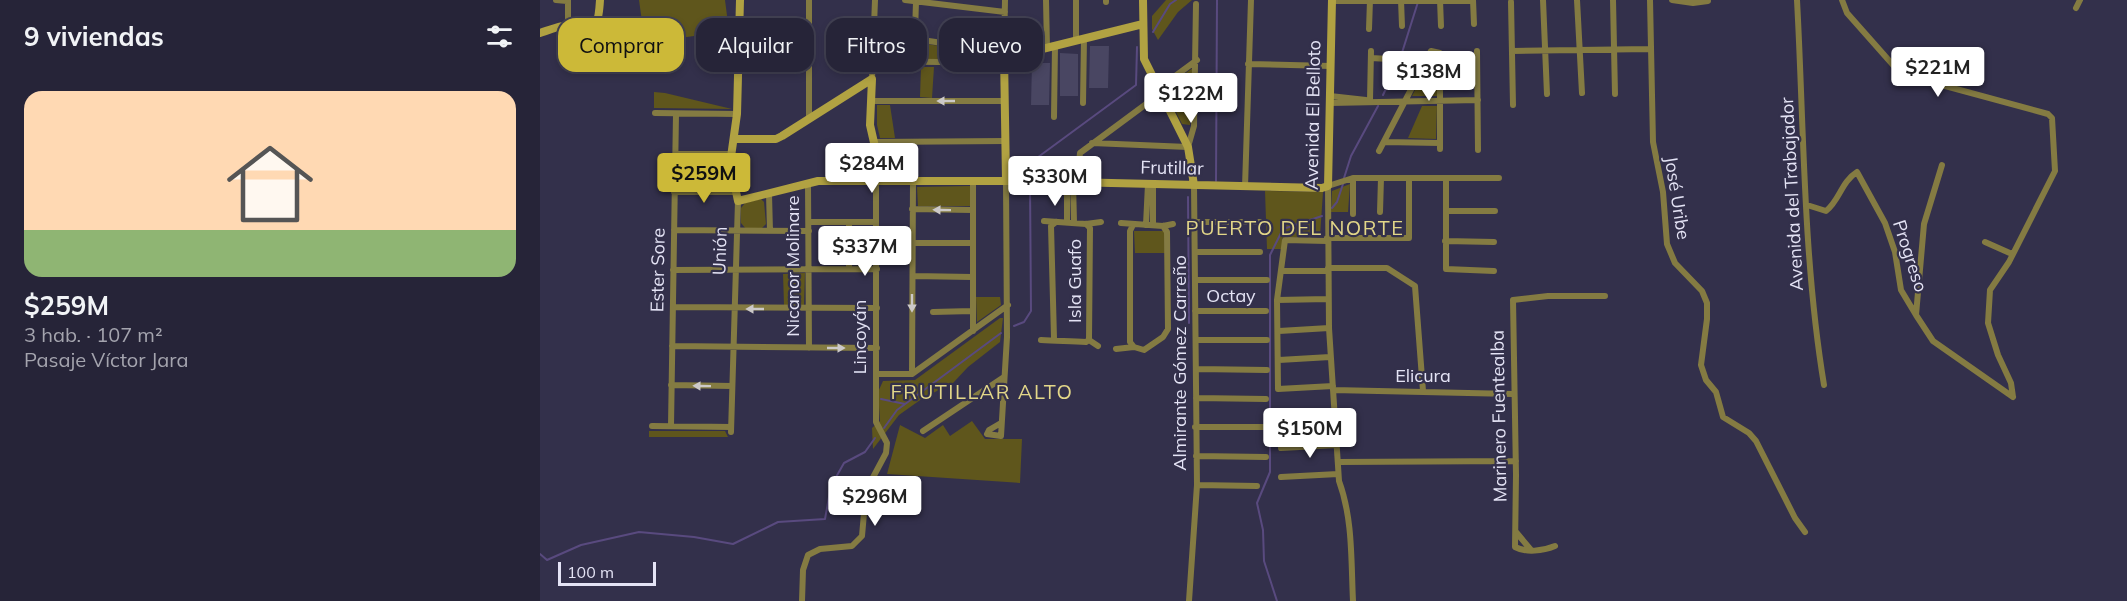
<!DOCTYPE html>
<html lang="es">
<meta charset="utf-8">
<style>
:root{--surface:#262438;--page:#323043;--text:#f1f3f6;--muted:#a4a4ae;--line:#424153;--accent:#ccb938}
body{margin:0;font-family:Mulish,sans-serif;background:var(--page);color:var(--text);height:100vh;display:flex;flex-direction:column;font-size:22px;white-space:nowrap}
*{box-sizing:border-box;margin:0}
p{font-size:20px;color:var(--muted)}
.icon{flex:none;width:33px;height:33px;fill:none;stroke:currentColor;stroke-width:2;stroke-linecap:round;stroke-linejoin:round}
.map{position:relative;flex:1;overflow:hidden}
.sheet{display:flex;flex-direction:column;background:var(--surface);width:540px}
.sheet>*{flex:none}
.top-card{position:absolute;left:18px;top:18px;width:570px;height:54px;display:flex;gap:12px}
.scale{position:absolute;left:18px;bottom:15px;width:98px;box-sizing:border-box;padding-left:6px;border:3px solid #e4e3f5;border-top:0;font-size:16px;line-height:21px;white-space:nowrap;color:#e4e3f5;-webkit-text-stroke:4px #33304b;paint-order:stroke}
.price{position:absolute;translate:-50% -51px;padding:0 14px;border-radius:6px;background:#fff;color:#222;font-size:20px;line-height:39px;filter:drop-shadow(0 2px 3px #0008)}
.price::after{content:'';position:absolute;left:50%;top:36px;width:18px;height:14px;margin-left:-9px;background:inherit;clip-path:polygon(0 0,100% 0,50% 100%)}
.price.current{background:var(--accent);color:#111}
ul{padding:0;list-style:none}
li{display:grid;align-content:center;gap:12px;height:318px;padding:0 24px}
li span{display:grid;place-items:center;height:186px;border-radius:18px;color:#555}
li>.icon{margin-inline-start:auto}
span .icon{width:108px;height:108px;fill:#fffc;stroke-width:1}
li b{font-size:26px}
h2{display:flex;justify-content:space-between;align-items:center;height:72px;padding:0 24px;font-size:26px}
.chip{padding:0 21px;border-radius:18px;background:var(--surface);box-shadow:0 3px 9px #0003,0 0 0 2px var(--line);font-size:21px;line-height:54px}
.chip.current{background:var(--accent);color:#111}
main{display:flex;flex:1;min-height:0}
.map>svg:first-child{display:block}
</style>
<main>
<section class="sheet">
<h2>9 viviendas<svg class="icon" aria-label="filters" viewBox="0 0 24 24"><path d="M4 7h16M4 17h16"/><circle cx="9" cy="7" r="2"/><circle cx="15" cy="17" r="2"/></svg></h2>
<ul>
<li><span style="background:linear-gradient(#ffd9b3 75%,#8fb573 0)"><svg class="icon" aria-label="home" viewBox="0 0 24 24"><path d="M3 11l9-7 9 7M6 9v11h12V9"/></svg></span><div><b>$259M</b><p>3 hab. · 107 m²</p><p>Pasaje Víctor Jara</p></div></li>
</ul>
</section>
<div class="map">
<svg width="1587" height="601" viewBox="0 0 1587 601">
<rect width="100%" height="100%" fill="#33304b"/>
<path fill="#5f561c" d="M99 0H185L189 31 105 43Z
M626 0H652L638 12 618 40 612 29V16Z
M379 43 456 54 458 60 379 59Z
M893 54 898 55 897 96H872Z
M381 67H394L392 98 380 97Z
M653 68 650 125 642 124 624 88Z
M114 92 125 93 192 109 114 108Z
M337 105H350L355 138H340L337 125Z
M882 106H897L896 139 868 138Z
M810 184 808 212H791L792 191Z
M430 186V206H378L377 187Z
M725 191 783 192 780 236 742 238V249H727Z
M221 199 224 202 226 224 222 228 206 229 201 223V208L205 203Z
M313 226H331L332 266 314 265Z
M594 231H624L625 253H595Z
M265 273 264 305H244L243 274Z
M436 297H460L461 305 437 322Z
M460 318H463L460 342 428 367 413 383 383 398 359 415 333 449 332 428 340 421 338 392 343 381 375 380Z
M432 421 445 439H482L480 483 347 474 360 425 385 438 403 425 410 436Z
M109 431H185L188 437H109Z"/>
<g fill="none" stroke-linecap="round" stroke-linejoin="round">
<path stroke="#594a7f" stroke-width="2" d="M613 32 630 4 636 0
M843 95 860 59 878 2
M804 178 811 156 838 106
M490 179V163L596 85 597 47
M676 181 677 0
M648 197 649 323
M792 208 797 202 803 184
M474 326 484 322 491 311 490 184
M341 399 365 404
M344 428 357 410 461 333
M0 554 7 560 41 545 99 532 154 537 193 544 238 522 285 519 291 486 304 463 325 452 335 438
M737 601 724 561 723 530 717 503 730 472V255L743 229 782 216"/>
</g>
<path fill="#494662" d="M550 46H569L568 88H549Z
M520 53 538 54V96H520Z
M492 63H510L509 105H491Z"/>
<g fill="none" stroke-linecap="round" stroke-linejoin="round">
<path stroke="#847b42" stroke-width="6" d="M16 0 27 1
M28 0V25
M365 0 465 12
M506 0 507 48
M536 0V40
M861 0 862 26
M900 0 901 26
M933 0 934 24
M1003 0 1007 94
M1037 0 1042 93
M1073 0 1075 94
M1110 0 1113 142 1123 192 1127 244 1135 263 1162 291 1167 303V319L1161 365 1166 380 1176 392 1183 417 1209 433 1216 441 1255 518 1265 532
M1132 0 1153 3 1168 1
M1257 0C1264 128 1263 258 1284 385
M1302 0 1307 13 1361 74 1508 114 1512 118 1515 171 1469 262 1450 290 1448 323 1458 355 1471 383 1473 397
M792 1H933
M566 2V0
M971 2 973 105
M1536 8 1540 0
M829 29 830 0
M375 39 464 52
M937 51 938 150
M972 51 1110 49
M464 53 465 0
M831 58 849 59
M333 61 464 63
M374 61 376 2
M708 64 791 66
M199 69H216L269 50
M332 79 335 0
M619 88 657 60
M790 96 826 100
M830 100 831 51
M331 101H465
M543 103 544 38
M790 103 938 100
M115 113 197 114
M514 117 515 46
M269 119V0
M334 142 465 141
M844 142 900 143
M552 143 648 147 654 126 656 4
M839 151 891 51 900 53V149
M135 154H191
M1402 165 1384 224 1376 315 1393 341 1473 397
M906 178V269L954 271
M433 181V331
M527 182V222
M533 182 534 222
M537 182 540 153 621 93
M268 184 269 348
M705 187 711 0
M134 192H195
M229 194 230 231
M1267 205 1286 211C1300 200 1301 182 1317 172L1345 223 1355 252 1361 290 1376 315
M372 209 432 210
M906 211H955
M840 212 841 178
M813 214V178
M504 221 546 224 561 222
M269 222H336
M655 222H726
M581 223 623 226 633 224
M546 224 550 228 549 340
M593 225 590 231V342L594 347
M606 225 608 184
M613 225V184
M134 230 269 231
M787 238H869V178
M787 241 745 240 737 300 738 389 793 386
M905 241 954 242
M1445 242 1472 254
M372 243H433
M655 252H720
M309 268V222
M788 268H847L875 286 883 391
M133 270 337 269
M742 271H788
M373 276 432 277
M656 280H727
M737 300 788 299
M133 307 337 308
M655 311H726
M393 312 432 311
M739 331 789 328
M514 338 511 226 516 222
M501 340C516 341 530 341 546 342L549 340 558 346
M656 340H727
M132 346 337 348
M576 349 594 347 604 350 623 337 628 329 627 232 623 226
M739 360 790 357
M657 369 727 370
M336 374H372L468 305
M372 374 373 181
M131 385 192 386
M793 390 973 394
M656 398 726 399
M738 418 795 415
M461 423 449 430 447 434 461 436 467 337 466 181
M112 426 191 427
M131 426 136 114
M655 427H726
M383 431 464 377
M191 432 198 201
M741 448 797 445
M656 456 726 457
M798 462 976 461
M741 477 798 474
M657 485 717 486
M976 532 991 550
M1015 546C1003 551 986 553 975 547L976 475 973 300 1008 296H1065
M262 601 263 570 268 555 280 549 312 546 322 536 325 502 330 483 346 453 347 443 336 422V181
M649 601 657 485 654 185
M813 601C811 561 813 519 799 481L789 328 788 186 813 178H959"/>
<path stroke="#b1a242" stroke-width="8" d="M200 0 197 114 190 164 198 201 278 181H486L782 188 788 186 792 0
M603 0 604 59 648 147 654 185
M0 33C9 30 19 26 28 25 55 24 58 34 60 0
M194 139H236L242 136 332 79 330 125 335 147 336 181
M466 181 464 54 486 53 603 24"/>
</g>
<defs><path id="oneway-solid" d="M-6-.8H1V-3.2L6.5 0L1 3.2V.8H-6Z" transform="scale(1.5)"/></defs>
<g fill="#ccc9c8">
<use href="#oneway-solid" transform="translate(406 101) rotate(-180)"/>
<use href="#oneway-solid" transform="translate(402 210) rotate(-179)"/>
<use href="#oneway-solid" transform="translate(372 303) rotate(90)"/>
<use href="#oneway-solid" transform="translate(215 309) rotate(180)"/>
<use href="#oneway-solid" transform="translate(296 348)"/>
<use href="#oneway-solid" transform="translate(162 386) rotate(-179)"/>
</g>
<g text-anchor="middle" stroke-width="4.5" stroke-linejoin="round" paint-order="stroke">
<g font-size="18" fill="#e4e3f5" stroke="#33304b">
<text transform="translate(773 115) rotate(-89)" y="6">Avenida El Belloto</text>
<text transform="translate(632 168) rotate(1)" y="6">Frutillar</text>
<text transform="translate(1252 194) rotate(-93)" y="6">Avenida del Trabajador</text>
<text transform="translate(1137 198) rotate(81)" y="6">José Uribe</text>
<text transform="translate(180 251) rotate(-88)" y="6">Unión</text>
<text transform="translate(1370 256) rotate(72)" y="6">Progreso</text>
<text transform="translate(253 266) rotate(-90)" y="6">Nicanor Molinare</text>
<text transform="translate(118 270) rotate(-89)" y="6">Ester Sore</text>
<text transform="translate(535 281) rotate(-90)" y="6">Isla Guafo</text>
<text x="691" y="302">Octay</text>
<text transform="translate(320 337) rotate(-90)" y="6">Lincoyán</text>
<text transform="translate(640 363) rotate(-90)" y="6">Almirante Gómez Carreño</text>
<text x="883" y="382">Elicura</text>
<text transform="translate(959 416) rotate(-91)" y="6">Marinero Fuentealba</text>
</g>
<g font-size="20" letter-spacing="1.5" fill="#e3d789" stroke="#33304b">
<text x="755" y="235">PUERTO DEL NORTE</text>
<text x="442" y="399">FRUTILLAR ALTO</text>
</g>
</g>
</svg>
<div class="scale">100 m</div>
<b class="price" style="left:1398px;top:98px">$221M</b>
<b class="price" style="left:889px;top:102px">$138M</b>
<b class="price" style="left:651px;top:124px">$122M</b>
<b class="price" style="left:332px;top:194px">$284M</b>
<b class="price current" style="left:164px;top:204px">$259M</b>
<b class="price" style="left:515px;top:207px">$330M</b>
<b class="price" style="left:325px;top:277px">$337M</b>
<b class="price" style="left:770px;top:459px">$150M</b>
<b class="price" style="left:335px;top:527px">$296M</b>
<div class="top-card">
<a class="chip current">Comprar</a>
<a class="chip">Alquilar</a>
<a class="chip">Filtros</a>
<a class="chip">Nuevo</a>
</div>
</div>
</main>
